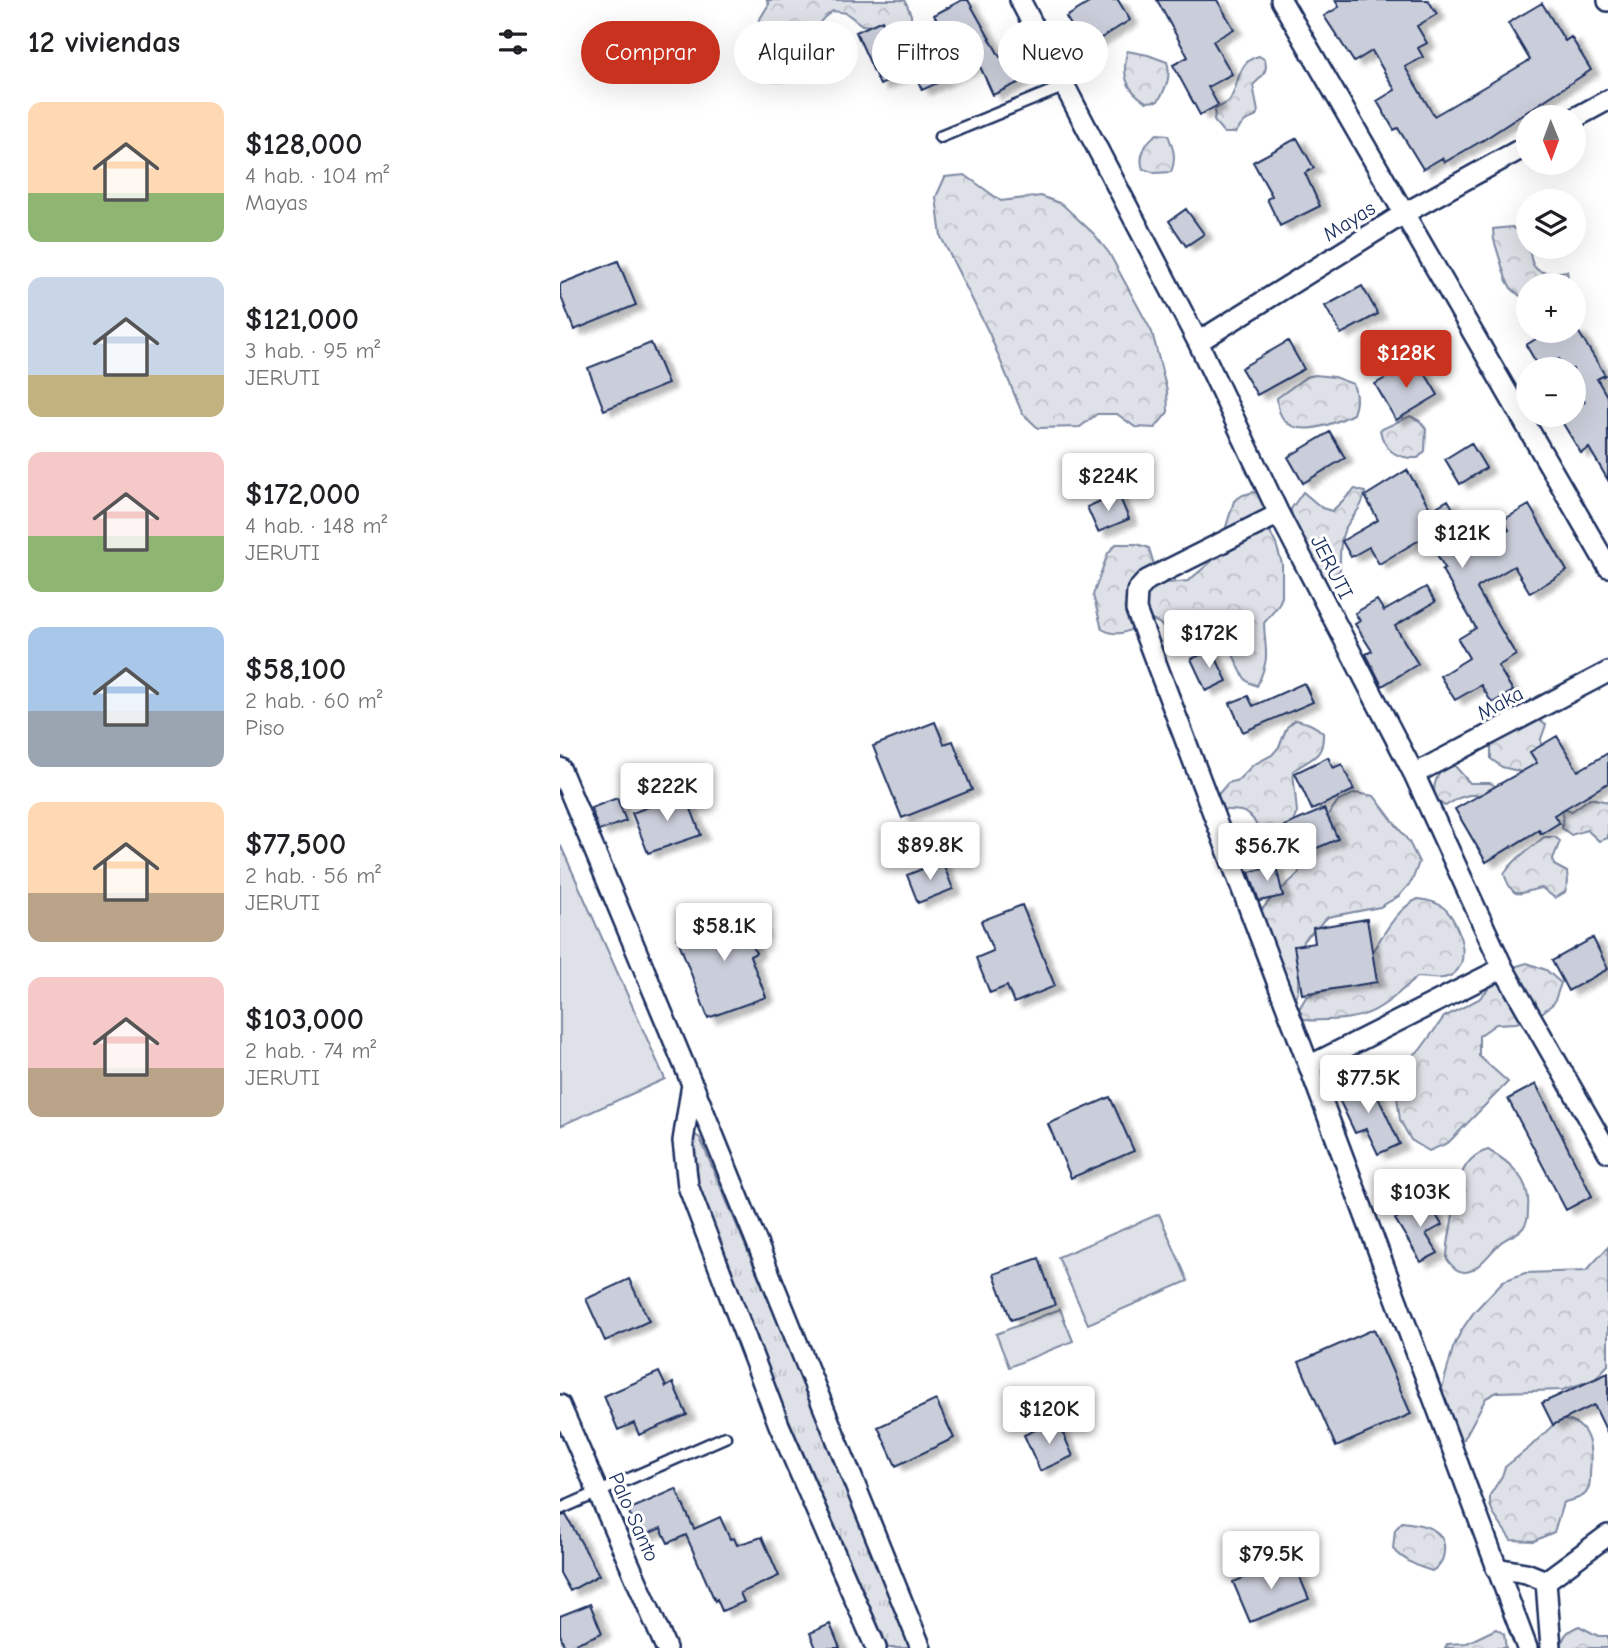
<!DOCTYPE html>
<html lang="es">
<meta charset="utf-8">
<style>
:root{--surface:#fff;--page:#f2f2f2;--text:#202124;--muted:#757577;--accent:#c8321e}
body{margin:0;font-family:"Comic Neue",sans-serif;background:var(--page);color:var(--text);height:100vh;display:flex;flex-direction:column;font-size:26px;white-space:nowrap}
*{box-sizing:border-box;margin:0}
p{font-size:23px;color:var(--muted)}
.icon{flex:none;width:38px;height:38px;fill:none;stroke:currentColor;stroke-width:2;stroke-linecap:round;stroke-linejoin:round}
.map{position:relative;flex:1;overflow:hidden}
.drawer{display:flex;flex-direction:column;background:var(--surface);width:560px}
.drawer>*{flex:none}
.banner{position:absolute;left:21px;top:21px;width:665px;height:63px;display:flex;gap:14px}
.needle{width:46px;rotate:179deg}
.controls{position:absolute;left:956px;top:105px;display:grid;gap:14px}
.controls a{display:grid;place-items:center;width:70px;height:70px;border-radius:50%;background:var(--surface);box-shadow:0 7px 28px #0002;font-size:35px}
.price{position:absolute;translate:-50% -60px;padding:0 16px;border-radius:7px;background:#fff;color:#222;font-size:23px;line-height:46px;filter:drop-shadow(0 2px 4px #0008)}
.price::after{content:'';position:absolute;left:50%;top:42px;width:21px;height:16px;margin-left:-10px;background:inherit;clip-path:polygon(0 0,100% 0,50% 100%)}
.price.on{background:var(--accent);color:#fff}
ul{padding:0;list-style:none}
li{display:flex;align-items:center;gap:21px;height:175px;padding:0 28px}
li span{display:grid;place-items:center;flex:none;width:196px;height:140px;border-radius:14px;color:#555}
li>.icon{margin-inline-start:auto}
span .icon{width:84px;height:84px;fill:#fffc;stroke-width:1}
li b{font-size:30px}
h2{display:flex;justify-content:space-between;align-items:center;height:84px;padding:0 28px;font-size:30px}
.pill{padding:0 24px;border-radius:32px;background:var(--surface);box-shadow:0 7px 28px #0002;font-size:24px;line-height:63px}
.pill.on{background:var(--accent);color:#fff}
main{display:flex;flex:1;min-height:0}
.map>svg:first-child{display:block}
</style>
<main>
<section class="drawer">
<h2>12 viviendas<svg class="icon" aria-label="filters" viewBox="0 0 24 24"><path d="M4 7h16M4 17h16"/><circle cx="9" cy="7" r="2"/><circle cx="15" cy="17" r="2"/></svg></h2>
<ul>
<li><span style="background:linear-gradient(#ffd9b3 65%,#8fb573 0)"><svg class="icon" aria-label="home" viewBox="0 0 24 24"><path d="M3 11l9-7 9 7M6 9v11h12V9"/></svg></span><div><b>$128,000</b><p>4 hab. · 104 m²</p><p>Mayas</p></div></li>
<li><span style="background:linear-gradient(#c9d6e8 70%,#c2b280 0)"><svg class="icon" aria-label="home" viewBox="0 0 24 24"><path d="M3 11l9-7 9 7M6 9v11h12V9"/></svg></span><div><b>$121,000</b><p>3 hab. · 95 m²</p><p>JERUTI</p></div></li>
<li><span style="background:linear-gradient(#f6c9c9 60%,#8fb573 0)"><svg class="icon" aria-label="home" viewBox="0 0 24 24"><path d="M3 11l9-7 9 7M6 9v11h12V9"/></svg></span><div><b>$172,000</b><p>4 hab. · 148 m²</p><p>JERUTI</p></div></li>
<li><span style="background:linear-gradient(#a9c7e8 60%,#9aa5b1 0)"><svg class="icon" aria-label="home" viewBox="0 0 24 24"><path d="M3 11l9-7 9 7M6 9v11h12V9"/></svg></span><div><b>$58,100</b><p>2 hab. · 60 m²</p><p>Piso</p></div></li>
<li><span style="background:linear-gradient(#ffd9b3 65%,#b9a48a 0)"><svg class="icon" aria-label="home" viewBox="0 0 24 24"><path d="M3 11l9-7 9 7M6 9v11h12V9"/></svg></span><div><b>$77,500</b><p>2 hab. · 56 m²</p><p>JERUTI</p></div></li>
<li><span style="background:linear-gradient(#f6c9c9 65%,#b9a48a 0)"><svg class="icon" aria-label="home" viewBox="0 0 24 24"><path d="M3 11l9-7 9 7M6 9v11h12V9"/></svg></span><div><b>$103,000</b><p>2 hab. · 74 m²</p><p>JERUTI</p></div></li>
</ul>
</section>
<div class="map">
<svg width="1048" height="1648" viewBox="0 0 1048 1648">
<defs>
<pattern id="grass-tufts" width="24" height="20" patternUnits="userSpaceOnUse" patternTransform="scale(1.75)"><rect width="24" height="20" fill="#dee1e7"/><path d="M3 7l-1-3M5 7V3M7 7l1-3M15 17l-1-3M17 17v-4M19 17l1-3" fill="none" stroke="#bec1c9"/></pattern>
<pattern id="forest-crowns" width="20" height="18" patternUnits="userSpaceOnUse" patternTransform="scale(1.75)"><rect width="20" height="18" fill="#dee1e7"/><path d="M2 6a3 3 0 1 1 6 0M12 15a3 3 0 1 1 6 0" fill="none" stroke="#bec1c9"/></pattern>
<filter id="shadow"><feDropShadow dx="8" dy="4.5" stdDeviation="2" flood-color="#0004"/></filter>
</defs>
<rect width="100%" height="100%" fill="#fff"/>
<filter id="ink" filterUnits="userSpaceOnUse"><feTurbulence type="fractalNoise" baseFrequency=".0143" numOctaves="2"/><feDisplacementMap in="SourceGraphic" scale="14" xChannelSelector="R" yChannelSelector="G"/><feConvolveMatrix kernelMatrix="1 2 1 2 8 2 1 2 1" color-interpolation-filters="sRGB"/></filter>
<g filter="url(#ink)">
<path fill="url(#grass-tufts)" stroke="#7c88a2" stroke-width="2" d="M135 1135 140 1138 355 1648H328L226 1413 140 1196 136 1184 132 1139Z"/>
<path fill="url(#forest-crowns)" stroke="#7c88a2" stroke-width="2" d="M207 0H345L351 15V25L344 33 324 27 302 25 286 13 273 11C267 15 262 18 258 26 249 45 246 83 217 82 209 81 203 80 198 74 192 66 191 58 191 48 191 31 200 19 209 4Z
M567 51 588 55 607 62C612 76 606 89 598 101L586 102C565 89 562 75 567 51Z
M699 56 704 59C710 70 701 78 693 85L698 112 695 117 685 121 675 133H664L654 121 655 110C659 106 665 105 669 101 680 86 676 61 699 56Z
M597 134 608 135C613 148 617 158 611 172L595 173 583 169C578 156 586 141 597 134Z
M405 175 441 201 481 196 502 204 534 234 549 253 592 332 607 391 608 412 595 428 575 427 557 414H537L520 427 478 428 462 413 429 333 381 237 376 197 385 177Z
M952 227C986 245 951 281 1007 271L1009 285H968V303L951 288 946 279 934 240 933 229Z
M755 375 774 377 793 384C797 395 797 403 793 414 766 428 719 444 717 398L746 377Z
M850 416 860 421 866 429 865 451 858 458C837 459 824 451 820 430Z
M795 489 805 492C803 509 791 516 784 531 779 543 780 558 780 570L772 577H761L748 548 732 520 731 509 743 492 762 508 772 511Z
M694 492 703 495 709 503 711 534 716 544 722 564V597L718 606 704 623C705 654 711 655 697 686 694 684 690 684 687 681 676 670 674 640 654 638 647 638 634 647 623 648L599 623 590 619C573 628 561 640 542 629L533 595 548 553 556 544H577L589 548 595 568 600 576 608 583 628 581 652 561 658 553 674 501 683 495Z
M977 719 986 725 981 739V761L966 773 942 767 931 759V737Z
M735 720C747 722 755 725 763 733 764 759 750 758 733 771L737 812 733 822 718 836 711 854H702C699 838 700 816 681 811 674 810 666 810 658 809L654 799 668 783 678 780 693 765 712 755 719 747 727 727Z
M889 764 894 765 910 783H930L939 788 921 795H909L899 798 885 806C866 797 875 773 889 764Z
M795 793 814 796 849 842 859 862 852 881 839 896 820 907 768 917 743 941 738 963V990L735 999H730L695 918 709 901 738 874 754 836 777 802Z
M1030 798 1048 802V838L1039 841 1027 830 1011 835 1002 828 1003 808 1012 811Z
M984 837H995L1000 841 993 859 994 865 1007 872 1008 882 1005 892 995 898 982 888C959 891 955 904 944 874 955 858 970 849 984 837Z
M858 899C868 900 877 902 884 908 899 921 914 965 890 976 880 981 868 977 857 977 824 1006 813 1019 767 1020 753 1020 748 1023 736 1014L746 997C759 990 778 990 788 982 814 960 828 912 858 899Z
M967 963 986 970 1001 983 994 1003 978 1016 956 1023 936 1024 919 1036V1056L948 1082 888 1143 869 1151 851 1140 840 1120 835 1080 843 1062 860 1050 884 1017 919 999 947 969Z
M928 1150C951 1162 971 1181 968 1208 968 1215 968 1222 963 1228 957 1235 947 1237 940 1243 925 1258 906 1290 887 1259 887 1243 891 1229 893 1214 897 1188 899 1158 928 1150Z
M1048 1247V1365L1035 1379 1003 1390 937 1392 926 1398 904 1439 893 1443 874 1418 893 1348 901 1331 914 1312 943 1281 965 1273 1026 1271Z
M1004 1420C1032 1423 1032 1452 1030 1474 1030 1481 1030 1490 1024 1495 1020 1499 1009 1500 1003 1503L994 1532 974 1541 951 1540 934 1515 930 1505V1495L942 1476 945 1467 970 1447 994 1424Z
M842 1522C861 1524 887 1528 884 1552 883 1562 879 1566 872 1571 857 1567 844 1560 833 1549L835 1530Z
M1019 1626 1038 1636H1048V1648H1001C1003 1635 1007 1631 1019 1626Z
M936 1629 944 1634 946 1648H885L887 1644 907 1643Z"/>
<path fill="#dee1e7" stroke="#7c88a2" stroke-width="2" d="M0 844 105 1079 0 1126Z
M599 1214 628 1281 528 1324 498 1257Z
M500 1309 513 1341 449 1367 436 1334Z"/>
<path fill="#caceda" stroke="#1b2f5e" stroke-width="2" filter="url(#shadow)" d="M402 0H408L440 57 449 53 462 81 433 95 419 64 362 90 353 70 320 85 296 32 322 20 338 56 385 35 374 15Z
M534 0H558L570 20 525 48 506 17Z
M597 0H657L674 29 653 41 672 74 648 87 658 105 640 115 613 65 628 57Z
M775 0H868L877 14 857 26 867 43 858 48 863 57 845 67 874 116 970 60 948 23 982 3 1005 41 1011 37 1031 70 925 139 885 162 882 158 863 169 838 128 834 130 817 101 835 90 812 51 794 62 764 16 779 7Z
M737 138 754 168 745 173 760 206 720 226 707 199 712 196 693 162Z
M626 209 644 234 626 246 609 221Z
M58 261 76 305 14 330 0 294V284Z
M802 286 818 314 781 334 765 306Z
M989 331H1018L1045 375 1037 379 1048 398V480L1029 448 1021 453 999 417 1013 415V409L1025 402 1013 383V369H1005L999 359 980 369 966 345Z
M728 341 744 369 697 395 681 368Z
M91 343 108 384 44 410 28 368Z
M857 360 878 395 836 420 815 384Z
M770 432 785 458 743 483 728 457Z
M911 443 926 468 900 484 885 459Z
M847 470 871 510 888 500 917 549 949 530 943 520 969 505 1007 571 970 593 954 566 918 587 917 589 956 655 938 666 953 691 932 703 921 685 895 700 880 676 909 658 898 639 916 628 882 570 885 568 866 536 819 564 809 547 791 557 782 541 818 520 805 496Z
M558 493 569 519 538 532 527 507Z
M866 587 875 602 835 626 858 664 822 686 806 654 812 651 795 624 800 621 795 613 817 600 824 611Z
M652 650 667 681 646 691 631 659Z
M744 683 753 702 683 732 670 703 688 696 693 706Z
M375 722 384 744 393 741 412 790 342 818 313 746Z
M997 736 1018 771 1048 753V783L994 815 999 823 981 834 979 830 926 862 895 809 977 763 970 752Z
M768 757 773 768 782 764 794 790 752 810 735 773Z
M125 793 141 835 88 853 72 813Z
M57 798 66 821 39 831 31 808Z
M764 809 778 839 736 857 724 826Z
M382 861 393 889 358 903 347 875Z
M716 866 723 896 699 901 689 872Z
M462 905 495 986 454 1003 447 986 430 993 416 958 433 951 421 921Z
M192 908 202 932 189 937 196 953 190 956 206 997 148 1018 117 937Z
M807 919 817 982 742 994 734 946 755 943 753 928Z
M1033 938 1048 969 1008 991 992 961Z
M809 1078 840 1144 818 1154 806 1129 795 1133 776 1093Z
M976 1084 1032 1196 1006 1210 948 1099Z
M550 1097 574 1151 511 1178 488 1124Z
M867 1200 882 1225 866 1234 878 1253 861 1262 835 1219Z
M479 1258 495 1305 451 1320 434 1274Z
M69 1279 89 1321 45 1341 26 1299Z
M814 1329 851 1414 776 1447 739 1362Z
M99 1372 106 1387 113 1383 127 1415 79 1435 74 1423 58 1430 44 1396Z
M1048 1373V1434L1034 1405 993 1425 982 1403Z
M376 1400 394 1438 336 1466 318 1427Z
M497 1420 513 1456 480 1471 464 1435Z
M116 1489 134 1529 160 1517 170 1539 174 1538 177 1545 202 1537 219 1576 180 1593 184 1602 162 1611 157 1599 155 1601 126 1535 108 1543 101 1528 80 1537 68 1510Z
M6 1515 39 1575 10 1591 0 1573V1516Z
M733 1561 749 1599 690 1622 673 1582 704 1570 705 1573Z
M30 1604 42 1633 5 1648 0 1634V1616Z
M270 1624 280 1648H256L250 1633Z"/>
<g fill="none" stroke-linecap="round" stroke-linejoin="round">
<defs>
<path id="lane" d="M380 137 505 86
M0 1509 165 1437"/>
<path id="street" d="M460 0 638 342 719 514 854 774 943 968 1048 1152
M721 0 1048 567
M1048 0V1
M1013 119 1048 100
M638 342 845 213 968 145
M719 514 587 580 577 591 576 610 749 1066 967 1648
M0 768 132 1084 123 1141 128 1186 219 1425 316 1648
M854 774 1048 672
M749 1066 943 968
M133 1085 361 1648
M0 1405 106 1648
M936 1568 966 1573 986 1581
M991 1648 986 1581 1048 1535"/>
</defs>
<use href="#lane" stroke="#1b2f5e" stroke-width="15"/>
<use href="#street" stroke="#1b2f5e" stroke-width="24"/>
<use href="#lane" stroke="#fff" stroke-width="10"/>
<use href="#street" stroke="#fff" stroke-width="19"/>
</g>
</g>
<g text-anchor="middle" stroke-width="6" stroke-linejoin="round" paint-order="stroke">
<g font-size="21" fill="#1b2f5e" stroke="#fff">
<text transform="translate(789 221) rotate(-32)" y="7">Mayas</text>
<text transform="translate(772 567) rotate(63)" y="7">JERUTI</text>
<text transform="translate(940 703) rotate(-28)" y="7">Maka</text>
<text transform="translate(74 1517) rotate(66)" y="7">Palo Santo</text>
</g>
</g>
</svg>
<div class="controls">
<a><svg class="needle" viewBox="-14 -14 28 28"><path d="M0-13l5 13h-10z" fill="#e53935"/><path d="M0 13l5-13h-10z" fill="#757577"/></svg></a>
<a><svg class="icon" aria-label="layers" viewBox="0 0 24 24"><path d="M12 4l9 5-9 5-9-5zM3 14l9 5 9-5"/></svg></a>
<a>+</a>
<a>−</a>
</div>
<b class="price on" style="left:846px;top:390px">$128K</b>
<b class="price" style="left:548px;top:513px">$224K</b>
<b class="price" style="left:902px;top:570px">$121K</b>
<b class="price" style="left:649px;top:670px">$172K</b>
<b class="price" style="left:107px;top:823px">$222K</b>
<b class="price" style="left:370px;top:882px">$89.8K</b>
<b class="price" style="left:707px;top:883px">$56.7K</b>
<b class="price" style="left:164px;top:963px">$58.1K</b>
<b class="price" style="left:808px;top:1115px">$77.5K</b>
<b class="price" style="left:860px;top:1229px">$103K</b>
<b class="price" style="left:489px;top:1446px">$120K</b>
<b class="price" style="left:711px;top:1591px">$79.5K</b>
<div class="banner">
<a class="pill on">Comprar</a>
<a class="pill">Alquilar</a>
<a class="pill">Filtros</a>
<a class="pill">Nuevo</a>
</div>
</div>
</main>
